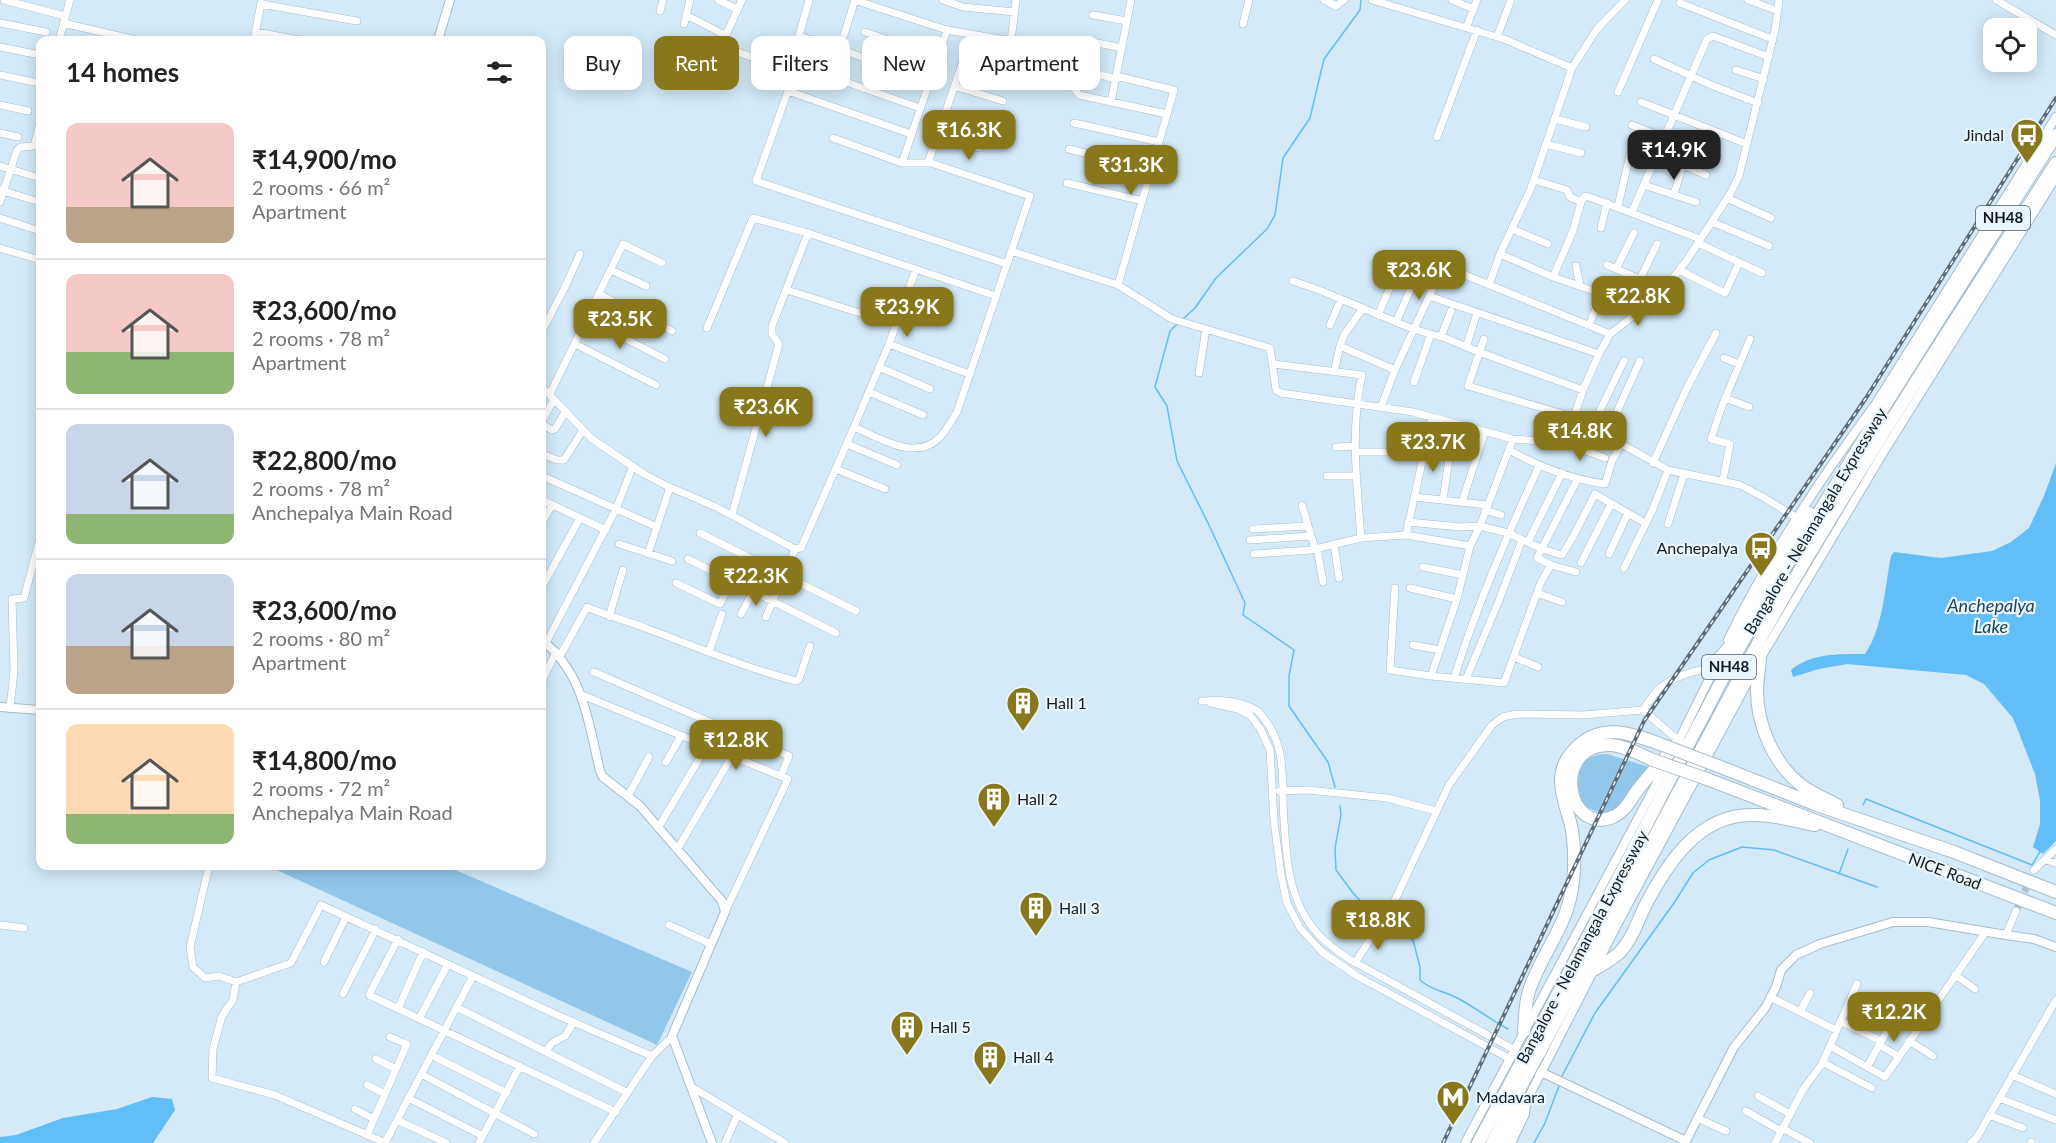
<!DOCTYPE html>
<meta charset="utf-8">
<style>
:root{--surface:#fff;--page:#f6f6f6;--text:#202124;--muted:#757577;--line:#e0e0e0;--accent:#88771b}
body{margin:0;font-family:Lato,sans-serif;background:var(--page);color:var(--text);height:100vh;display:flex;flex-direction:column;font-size:22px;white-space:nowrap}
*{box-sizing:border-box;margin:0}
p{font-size:20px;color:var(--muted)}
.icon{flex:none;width:33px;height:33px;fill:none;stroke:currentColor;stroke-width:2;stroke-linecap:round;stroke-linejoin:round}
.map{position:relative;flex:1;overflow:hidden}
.details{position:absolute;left:36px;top:36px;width:510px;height:834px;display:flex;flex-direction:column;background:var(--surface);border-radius:12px;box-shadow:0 3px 15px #0003}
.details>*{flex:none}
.guide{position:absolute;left:564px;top:36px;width:570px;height:54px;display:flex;gap:12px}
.controls{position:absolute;left:1983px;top:18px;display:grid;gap:12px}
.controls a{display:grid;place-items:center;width:54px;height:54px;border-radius:12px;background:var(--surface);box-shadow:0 3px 15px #0003;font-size:30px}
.price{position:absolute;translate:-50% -51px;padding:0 14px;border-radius:12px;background:var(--accent);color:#fff;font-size:20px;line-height:39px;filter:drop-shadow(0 2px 3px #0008)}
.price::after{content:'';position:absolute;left:50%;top:36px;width:18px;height:14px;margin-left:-9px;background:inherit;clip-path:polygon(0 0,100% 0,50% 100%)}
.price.current{background:#222;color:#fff}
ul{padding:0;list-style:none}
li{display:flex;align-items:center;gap:18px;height:150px;padding:0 30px}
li+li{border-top:2px solid var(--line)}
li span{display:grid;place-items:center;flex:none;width:168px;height:120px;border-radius:12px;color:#555}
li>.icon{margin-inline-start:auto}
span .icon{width:72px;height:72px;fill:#fffc;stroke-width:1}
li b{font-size:26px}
h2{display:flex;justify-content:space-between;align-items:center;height:72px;padding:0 30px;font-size:26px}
.tag{padding:0 21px;border-radius:12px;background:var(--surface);box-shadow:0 3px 15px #0003;font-size:21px;line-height:54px}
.tag.current{background:var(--accent);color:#fff}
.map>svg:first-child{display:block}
</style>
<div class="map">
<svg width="2056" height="1143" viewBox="0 0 2056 1143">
<rect width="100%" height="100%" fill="#d4eaf8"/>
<path fill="#91c7eb" d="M1607 754 1649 767C1644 773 1638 779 1633 785 1617 807 1613 824 1582 804 1580 797 1575 787 1576 780 1579 763 1591 753 1607 754Z
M268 866H446L692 972 657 1045Z"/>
<path fill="#62bef6" d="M2056 463V841L2043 854 2033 847 2040 824V800L2035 774 2013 718 1984 684 1966 675 1847 664 1819 669 1793 677 1791 670C1811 653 1840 654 1865 654 1883 629 1885 586 1891 556L1894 552 1941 558 1992 551 2011 542 2029 528 2044 496Z
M152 1097 172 1099 175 1110 153 1143H0V1137L16 1135 63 1118 117 1109Z"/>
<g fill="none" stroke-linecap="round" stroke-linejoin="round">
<path stroke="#62bef6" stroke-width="1.5" d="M1183 319 1195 308 1216 278 1267 229 1275 215 1283 158 1310 118 1324 59 1360 10 1361 0
M1177 324 1170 331 1155 387 1167 406 1177 461 1208 523 1245 603 1243 615 1294 650 1289 676V706L1328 762 1335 787
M1863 805 1866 799 2032 865 2041 850
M1340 806 1341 815 1335 848 1336 870 1353 893 1379 921
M1839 874 1848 849
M1382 924C1391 933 1402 934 1413 940L1420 967V980C1432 991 1445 991 1459 999 1476 1008 1491 1020 1508 1029
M1562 1076 1595 1013 1674 903 1693 873 1709 860 1742 847 1774 850 1877 887
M1534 1143 1545 1123 1559 1086"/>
<path stroke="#adc0cc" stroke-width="7" stroke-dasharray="7 3.5" stroke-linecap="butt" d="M2016 911 2034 870"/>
<defs>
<path id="minor" d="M4 0 65 16
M718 0 737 9
M742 0 721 46 790 71
M809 0 790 68 788 91 756 181 1007 264
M854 0 947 30
M943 0 963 7 1015 12
M1324 0 1336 6 1344 0
M1372 0 1504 39 1572 68
M1452 0 1473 9
M1748 0 1778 11
M1996 0 2056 35
M1680 3 1772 39
M261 4 357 21
M660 11 663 0
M686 15 725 35
M1093 15 1127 21
M0 23 46 32
M63 23 136 40
M684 24 690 0
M1243 24 1249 0
M1466 28 1477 0
M256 32 299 40
M865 32 938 57
M844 35 855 0
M799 36 843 50 929 83
M1497 37 1511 0
M59 40 70 0
M254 40 261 3
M1011 41V49L1057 64 1079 95 1167 114
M1092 42 1122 48
M0 47 40 55
M1654 59 1711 85 1758 103
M792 63 920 108
M1736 70 1764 79
M1089 72 1116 79
M0 75 34 82
M1116 76 1174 90 1118 285
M954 86 1003 101
M788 91 911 134
M1618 92 1658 0
M1111 102 1131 0
M1641 102 1747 144
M0 105 28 111
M1555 119 1586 127
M1074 123 1159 142
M1632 125 1683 145
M0 133 18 137
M937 135 979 148
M1437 137 1477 30
M833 138 902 163 947 30 1011 41 1016 0
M1546 144 1581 153
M1069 149 1152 170
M928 163 962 64 969 34
M0 166 40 178
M1534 180 1567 190 1570 197 1581 202 1585 196 1592 198 1700 239
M1067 183 1143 201
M1644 185 1696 202
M0 190 40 202
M1674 194 1683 165 1706 175
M1727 198 1771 218
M0 202 17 150 21 147 34 146 40 122
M1618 206 1633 142
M1632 212 1707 39 1713 36 1769 57
M0 218 40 231
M1712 222 1769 246
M1601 228 1607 203
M1512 229 1548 244
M1634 233 1616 269 1640 279 1657 244
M1698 243 1762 273
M0 248 40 260
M1011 251 1118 285 1172 319 1270 348 1276 390 1281 393 1413 412 1513 439
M1500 254 1553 277 1644 308
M1607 265 1616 269
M1576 266 1580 286
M916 269 889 344 969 374
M611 270 646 286
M1679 270 1725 293 1739 263
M1553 277 1573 231 1581 202
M1640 279 1663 291
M1293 281 1319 290 1413 329 1445 338 1479 352 1583 390
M1489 285 1500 254 1531 188 1572 68 1597 29 1625 0
M787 290 860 313
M599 294 672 331
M1429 296 1599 354
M1378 315 1397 271
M587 319 665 359
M1396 322 1425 257 1443 266
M1330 325 1341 299
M1589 325 1597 306
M707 328 753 218 808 233 996 296
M542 331 564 289 580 254
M1441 337 1451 311
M1484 339 1468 386 1573 417 1586 427 1616 441 1668 470 1740 485 1763 497 1797 518
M575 344 656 385
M1340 346 1344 335 1363 308
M1466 347 1477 313
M1724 358 1739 364
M1273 364 1362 375C1350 429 1357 484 1361 538
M879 367 930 389
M1334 372 1340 346 1395 370
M1199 373 1206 329
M1414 382 1431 334
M542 387 592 439 644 474 667 486 716 507 795 549 801 548 854 427C880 438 917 463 941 436 947 429 952 420 957 412L1030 196 931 163H902
M869 392 923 415
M550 394 623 244 662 263
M1725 398 1749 407
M1381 407 1395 370 1443 266 1610 334
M542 421 554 399
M542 424 552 430 555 429 565 412
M854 427 889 344
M1591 429 1624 361
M1606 436 1640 361
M1565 443 1605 458
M847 444 897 465
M1575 446 1586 427
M1336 447 1355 446
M1408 449 1425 453
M1509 450C1540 467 1570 479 1605 484L1612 461 1621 444
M1356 452H1392
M542 454 557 460H564L583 430
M1653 463 1687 388 1716 333
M836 469 885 489
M542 476 657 527
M1327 476H1356
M1723 480 1730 444 1711 439 1722 406 1750 339
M1415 497 1487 505
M542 500 606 530
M1443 500 1449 459 1459 425
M1462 502 1485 431
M1302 505 1315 549
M1485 510 1501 515
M732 515 779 344 772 334V326L808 233
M1408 522 1460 527 1480 526 1508 533 1542 549 1562 555 1574 535 1595 494 1645 523
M542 523 552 505
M1668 524 1684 474
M1253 529 1308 526
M700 533 856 611
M1406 535 1432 417
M1250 540 1311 536
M1528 542 1562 473
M619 544 672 561
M1334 544 1339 578
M1317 548 1323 582
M648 554 670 487
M1254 554 1311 550 1361 538 1406 535 1470 546
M1609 554 1628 513
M688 559 836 633
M1581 563 1611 504
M1551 565 1541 582 1504 683 1431 676 1457 599 1470 546 1480 526 1513 439 1565 443 1583 390 1599 354 1610 334 1658 297 1687 260 1730 194 1739 176 1775 30 1779 0
M1423 567 1463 575
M1624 568 1652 511 1668 470
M1576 572 1551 565 1537 558 1577 480
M676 583 720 604 732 581
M542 587 580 518
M1395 588 1390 670 1431 676
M1410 588 1457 599
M1537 593 1562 602
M741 614 753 592
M609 617 623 570
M766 617 795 549
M546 643 616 509 633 466
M1413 645 1440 650
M709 652 722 614
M560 656 587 607C607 616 628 621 648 629 697 647 746 668 796 681L799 679 810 646
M1514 657 1538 667
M594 672 789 756 781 776
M1454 678C1477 605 1507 536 1539 466
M1466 679 1498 603 1522 540
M542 681 556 652
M582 695 788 779 725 912
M1202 701C1221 700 1239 700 1256 710 1260 712 1262 716 1265 720 1288 749 1281 786 1284 821 1286 848 1287 877 1298 902 1308 928 1326 944 1349 959L1515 1050
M1211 703 1238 709 1250 715 1261 730 1270 750 1274 821 1281 875 1287 903 1300 928 1322 952 1357 976 1510 1059
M10 708 14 671 12 599 24 598 40 538
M1643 710C1649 702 1654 693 1661 687 1674 677 1698 668 1714 669
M666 762 681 736
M1279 791 1308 790 1387 798 1436 811
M628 796 649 757
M658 828 707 746
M677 850 732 756
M2046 860 2056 863
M209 866 190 947 193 967 205 978 219 976 236 982 233 1000 222 1016 213 1049 212 1078 275 1095 386 1143
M2034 870 2056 849
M0 925 24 928
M669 925 707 942 710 946
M2006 935 2016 911
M398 939 369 995 616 1112
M324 962 346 917
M1355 963 1394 902 1449 785 1492 725 1503 717 1516 714 1583 715 1643 710 1673 736 1680 738
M1955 975 1975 989
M236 982 291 963 321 905 557 1015 652 1056
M343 994 376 929
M1852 995 1895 1016
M1770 997 1836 1030
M456 1007 628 1093
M398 1009 423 952
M1800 1012 1810 993
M419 1019 448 964
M1840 1021 1881 1041
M1909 1041 1933 1056
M1879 1045 1898 1056
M1830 1046 1885 1077 1985 933
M546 1051 552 1043 565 1036 574 1022
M431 1055 507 1093
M376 1059 396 1069
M1822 1062 1872 1088
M1867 1067 1900 1008 1923 1021
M421 1074 534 1134
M2012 1075 2056 1094
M367 1085 385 1094
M692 1087 785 1143
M1758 1096 1790 1114
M408 1098 483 1136
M1999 1098 2056 1120
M355 1109 374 1119
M1746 1111 1781 1131
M1989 1115 2023 1128
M1697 1118 1726 1131
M397 1120 446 1143
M1782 1128 1810 1143
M367 1135 407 1044 390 1037
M385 1143 473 976
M479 1143 520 1066
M594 1143 652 1056 672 1037
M725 1143 738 1114
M1775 1143 1804 1088 1822 1064 1857 984
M1971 1143 1977 1137 2056 1000
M2031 1143V1142"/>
<path id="tertiary" d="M438 40 450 0
M542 640C584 674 588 721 600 771L603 777 640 806 722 901 725 912 672 1036 712 1143
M1728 640C1768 557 1820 479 1875 405L2056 117
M0 707 40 710
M1675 748 1720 657
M1537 1072H1541L1686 1141 1734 1047 1765 1008 1776 987 1781 970 1796 955 1820 944 1893 922H1928L2006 935 2034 939 2056 947
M1465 1143 1668 762
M1511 1143 1525 1114 1526 1102 1618 923 1760 659 1883 453 2056 177"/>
<path id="motorway" d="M1760 659C1759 670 1757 681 1757 691 1757 725 1774 764 1801 785 1812 794 1825 798 1837 805
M1718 660 1731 645 1809 513
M1653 760C1640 754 1625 746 1610 745 1550 744 1566 839 1615 816 1627 810 1631 798 1639 788 1651 773 1665 758 1678 743
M1718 766 1817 805 1954 852 2056 892
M1707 779 2056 913
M1595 969C1603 964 1611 960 1618 954 1631 942 1638 921 1645 906 1667 864 1698 815 1751 815 1773 814 1794 821 1815 825
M1524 1031C1525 1018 1525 1003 1529 991 1540 957 1564 930 1571 894 1575 874 1575 851 1572 830 1569 814 1561 798 1561 781 1561 768 1566 758 1575 749 1600 722 1630 733 1660 744
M1530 1047 1734 657 1789 561 1880 413 2056 135
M1539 1053 1764 632C1855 472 1957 318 2056 163
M1478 1143 1517 1070
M1492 1143 1527 1075
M1502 1143 1519 1108 1526 1102"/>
</defs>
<use href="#minor" stroke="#a7bcca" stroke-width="8"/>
<use href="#tertiary" stroke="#a7bcca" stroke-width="10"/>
<use href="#motorway" stroke="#a7bcca" stroke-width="14"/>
<use href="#minor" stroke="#fff" stroke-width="7"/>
<use href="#tertiary" stroke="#fff" stroke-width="8"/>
<use href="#motorway" stroke="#fff" stroke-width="12"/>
<defs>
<path id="rail" d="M1443 1143 1644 721 1866 398 2056 98"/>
</defs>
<use href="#rail" stroke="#5f6c75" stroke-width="4"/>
<use href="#rail" stroke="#e9f6fe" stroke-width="1.5" stroke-dasharray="4.5" stroke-linecap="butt"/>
<defs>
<path id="motorway-bridge" d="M1660 744 1718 766
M1653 760 1707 779
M1517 1070 1530 1047
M1527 1075 1539 1053"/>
</defs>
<use href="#motorway-bridge" stroke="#a7bcca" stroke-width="14" stroke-linecap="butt"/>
<use href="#motorway-bridge" stroke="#fff" stroke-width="12"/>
</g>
<defs>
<symbol id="bus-pin" viewBox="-11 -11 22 30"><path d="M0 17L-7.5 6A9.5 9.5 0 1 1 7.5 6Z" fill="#88771b" stroke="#e9f6fe"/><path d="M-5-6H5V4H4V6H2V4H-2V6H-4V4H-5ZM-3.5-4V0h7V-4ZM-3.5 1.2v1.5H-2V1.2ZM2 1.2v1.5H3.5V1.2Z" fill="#fff"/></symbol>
<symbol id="building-pin" viewBox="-11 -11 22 30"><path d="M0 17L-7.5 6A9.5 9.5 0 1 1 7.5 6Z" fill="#88771b" stroke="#e9f6fe"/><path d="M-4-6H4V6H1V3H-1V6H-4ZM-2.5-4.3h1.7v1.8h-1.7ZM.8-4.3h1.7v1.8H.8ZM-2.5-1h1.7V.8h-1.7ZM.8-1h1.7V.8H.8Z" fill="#fff"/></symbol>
<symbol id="metro-pin" viewBox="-11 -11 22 30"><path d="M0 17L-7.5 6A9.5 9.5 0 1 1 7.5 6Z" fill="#88771b" stroke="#e9f6fe"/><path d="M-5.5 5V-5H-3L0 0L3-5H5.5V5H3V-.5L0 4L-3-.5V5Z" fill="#fff"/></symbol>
</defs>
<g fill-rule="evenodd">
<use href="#bus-pin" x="2008" y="116" width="38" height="52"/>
<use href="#bus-pin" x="1742" y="529" width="38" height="52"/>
<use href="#building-pin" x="1004" y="684" width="38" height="52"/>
<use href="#building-pin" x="975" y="780" width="38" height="52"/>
<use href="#building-pin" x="1017" y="889" width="38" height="52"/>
<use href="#building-pin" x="888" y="1008" width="38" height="52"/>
<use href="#building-pin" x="971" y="1038" width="38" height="52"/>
<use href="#metro-pin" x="1434" y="1078" width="38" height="52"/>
</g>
<g text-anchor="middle" stroke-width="4.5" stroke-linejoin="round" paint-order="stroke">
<g fill="#e9f6fe" stroke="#525b61" stroke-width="1.5">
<rect x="1976" y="206" width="54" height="24" rx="4.5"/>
<rect x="1702" y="655" width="54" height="24" rx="4.5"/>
</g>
<g font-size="15" font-weight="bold" fill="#12191e">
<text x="2003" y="223">NH48</text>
<text x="1729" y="672">NH48</text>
</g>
<g font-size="16" fill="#12191e" stroke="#e9f6fe" text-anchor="start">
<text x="2004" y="141" text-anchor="end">Jindal</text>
<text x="1738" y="554" text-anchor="end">Anchepalya</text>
<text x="1046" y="709">Hall 1</text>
<text x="1017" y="805">Hall 2</text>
<text x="1059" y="914">Hall 3</text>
<text x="930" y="1033">Hall 5</text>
<text x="1013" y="1063">Hall 4</text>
<text x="1476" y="1103">Madavara</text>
</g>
<g font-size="16" fill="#12191e" stroke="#e9f6fe">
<text transform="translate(1815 521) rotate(-59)" y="6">Bangalore - Nelamangala Expressway</text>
<text transform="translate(1945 871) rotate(21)" y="6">NICE Road</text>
<text transform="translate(1582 947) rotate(-62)" y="6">Bangalore - Nelamangala Expressway</text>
</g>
<g font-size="18" font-style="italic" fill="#1c435a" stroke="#e9f6fe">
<text x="1991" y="612">Anchepalya<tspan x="1991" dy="21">Lake</tspan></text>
</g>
</g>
</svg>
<div class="controls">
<a><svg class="icon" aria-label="locate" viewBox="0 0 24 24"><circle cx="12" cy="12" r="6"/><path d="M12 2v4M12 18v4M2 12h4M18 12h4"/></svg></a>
</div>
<b class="price" style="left:969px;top:161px">₹16.3K</b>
<b class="price current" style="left:1674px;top:181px">₹14.9K</b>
<b class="price" style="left:1131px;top:196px">₹31.3K</b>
<b class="price" style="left:1419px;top:301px">₹23.6K</b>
<b class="price" style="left:1638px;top:327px">₹22.8K</b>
<b class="price" style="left:907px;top:338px">₹23.9K</b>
<b class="price" style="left:620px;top:350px">₹23.5K</b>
<b class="price" style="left:766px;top:438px">₹23.6K</b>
<b class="price" style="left:1580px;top:462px">₹14.8K</b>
<b class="price" style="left:1433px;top:473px">₹23.7K</b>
<b class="price" style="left:756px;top:607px">₹22.3K</b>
<b class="price" style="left:736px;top:771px">₹12.8K</b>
<b class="price" style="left:1378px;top:951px">₹18.8K</b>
<b class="price" style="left:1894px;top:1043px">₹12.2K</b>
<div class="guide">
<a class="tag">Buy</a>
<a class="tag current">Rent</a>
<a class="tag">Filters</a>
<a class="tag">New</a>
<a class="tag">Apartment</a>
</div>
<section class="details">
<h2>14 homes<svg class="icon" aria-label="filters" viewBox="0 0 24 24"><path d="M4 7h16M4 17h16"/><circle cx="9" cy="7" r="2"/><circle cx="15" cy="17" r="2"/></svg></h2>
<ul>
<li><span style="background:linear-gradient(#f6c9c9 70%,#b9a48a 0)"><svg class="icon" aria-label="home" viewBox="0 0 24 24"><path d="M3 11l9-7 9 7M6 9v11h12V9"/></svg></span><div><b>₹14,900/mo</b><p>2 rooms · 66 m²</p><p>Apartment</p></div></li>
<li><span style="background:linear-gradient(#f6c9c9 65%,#8fb573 0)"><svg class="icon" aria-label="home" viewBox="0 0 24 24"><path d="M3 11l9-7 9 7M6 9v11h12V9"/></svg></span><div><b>₹23,600/mo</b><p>2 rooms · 78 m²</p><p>Apartment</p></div></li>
<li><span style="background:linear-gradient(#c9d6e8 75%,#8fb573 0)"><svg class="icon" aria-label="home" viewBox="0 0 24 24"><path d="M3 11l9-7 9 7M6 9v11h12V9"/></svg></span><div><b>₹22,800/mo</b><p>2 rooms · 78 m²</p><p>Anchepalya Main Road</p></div></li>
<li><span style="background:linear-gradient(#c9d6e8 60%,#b9a48a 0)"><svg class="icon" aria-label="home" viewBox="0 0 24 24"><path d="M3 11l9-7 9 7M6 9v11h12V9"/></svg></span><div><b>₹23,600/mo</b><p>2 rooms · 80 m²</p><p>Apartment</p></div></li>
<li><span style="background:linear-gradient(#ffd9b3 75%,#8fb573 0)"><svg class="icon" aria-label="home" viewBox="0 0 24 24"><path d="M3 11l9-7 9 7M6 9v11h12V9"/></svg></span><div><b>₹14,800/mo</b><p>2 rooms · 72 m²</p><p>Anchepalya Main Road</p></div></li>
</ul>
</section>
</div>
